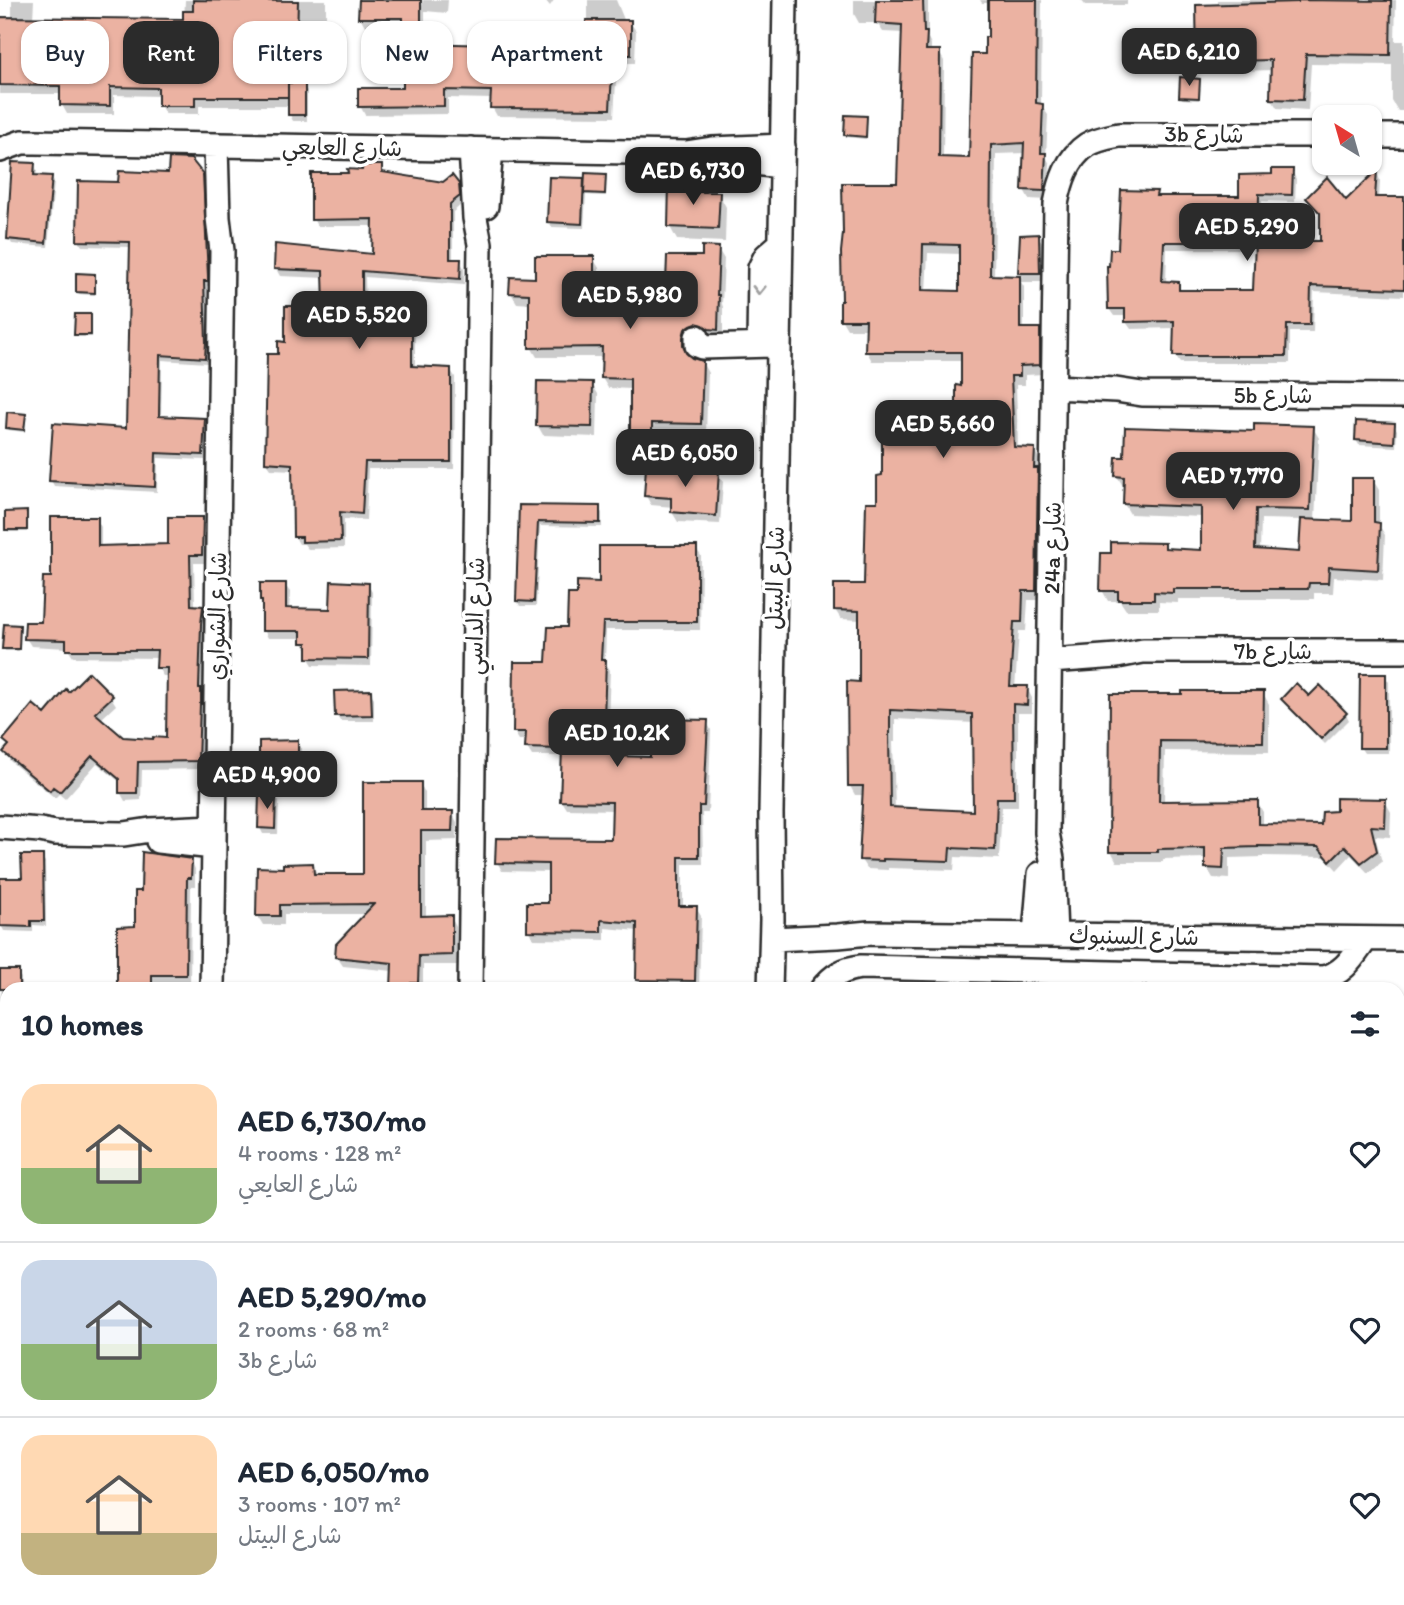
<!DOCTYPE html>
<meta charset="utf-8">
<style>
:root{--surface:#fff;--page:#f2f2f3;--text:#1f2937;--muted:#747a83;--line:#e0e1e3;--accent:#2b2b2b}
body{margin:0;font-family:Itim,"Playpen Sans Arabic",sans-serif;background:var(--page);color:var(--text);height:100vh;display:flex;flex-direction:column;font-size:26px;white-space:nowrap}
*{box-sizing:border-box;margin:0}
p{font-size:23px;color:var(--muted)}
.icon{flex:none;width:38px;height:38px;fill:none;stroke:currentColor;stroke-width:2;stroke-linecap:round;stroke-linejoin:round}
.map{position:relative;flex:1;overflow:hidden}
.drawer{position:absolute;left:0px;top:982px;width:1405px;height:625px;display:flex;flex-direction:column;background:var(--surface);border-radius:21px 21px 0 0;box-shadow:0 2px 5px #0004}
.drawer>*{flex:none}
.guide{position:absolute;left:21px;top:21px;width:700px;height:63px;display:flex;gap:14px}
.needle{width:46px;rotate:323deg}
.fabs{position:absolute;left:1312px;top:105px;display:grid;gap:14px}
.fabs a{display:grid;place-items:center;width:70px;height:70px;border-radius:14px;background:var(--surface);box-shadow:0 2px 5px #0004;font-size:35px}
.price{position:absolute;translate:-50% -60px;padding:0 16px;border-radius:14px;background:var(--accent);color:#fff;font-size:23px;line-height:46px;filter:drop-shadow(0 2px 4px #0008)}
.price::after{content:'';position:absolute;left:50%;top:42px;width:21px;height:16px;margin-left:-10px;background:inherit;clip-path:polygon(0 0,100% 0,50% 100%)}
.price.on{background:#222;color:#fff}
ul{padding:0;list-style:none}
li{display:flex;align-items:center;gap:21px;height:175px;padding:0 21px}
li+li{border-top:2px solid var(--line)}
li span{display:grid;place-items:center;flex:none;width:196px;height:140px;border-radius:21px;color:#555}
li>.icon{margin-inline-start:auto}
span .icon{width:84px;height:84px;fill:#fffc;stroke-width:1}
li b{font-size:30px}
h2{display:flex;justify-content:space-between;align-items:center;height:84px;padding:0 21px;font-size:30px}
.tag{padding:0 24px;border-radius:21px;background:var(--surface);box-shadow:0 2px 5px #0004;font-size:24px;line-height:63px}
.tag.on{background:var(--accent);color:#fff}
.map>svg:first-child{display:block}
</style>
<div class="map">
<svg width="1404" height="1605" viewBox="0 0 1404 1605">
<rect width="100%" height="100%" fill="#fff"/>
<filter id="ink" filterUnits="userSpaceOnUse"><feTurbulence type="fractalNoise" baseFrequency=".0143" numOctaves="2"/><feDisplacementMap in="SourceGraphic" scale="14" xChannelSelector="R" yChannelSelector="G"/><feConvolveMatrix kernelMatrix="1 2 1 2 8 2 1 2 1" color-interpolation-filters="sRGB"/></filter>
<g filter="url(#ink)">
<path fill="#0003" fill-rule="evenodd" d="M12 0H34L33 19 184 21 185 0H326V25L302 26 301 45H292V85H304L307 91V121H293L290 115V106H199V114H165L160 105V96L114 95V114H67L62 105V94H0V19H12Z
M360 0 420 1 422 6 423 0H448L447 13 425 11V45L527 47 588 34V0H616L625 22H630L636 31 635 63H617L614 117 497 116 492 107V99L448 98V114L365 115 360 106 405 90V26H365L360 17Z
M545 0H554L550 6Z
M854 0H928V38L931 44V52H939L944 61 943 159 970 160 990 39V3H982L980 0H1042L1041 105 1048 115 1046 157 1050 164 1048 200 1029 199 1024 190 1026 153 996 154 994 277H1023L1020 273 1038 236 1044 245V282H1021L1024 287V330H1039L1045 339 1044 374 1025 375V385H1016L1018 449H1034L1039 459V472L1043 479 1041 600H1028L1026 631H1019L1015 688H1027L1032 698V713H1018V807H1002L999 859 955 857 954 870 888 868V870L867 869 861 860 864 795H855L850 786 861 684V620L841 619 835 610 866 586 884 477 958 414 963 388V361H872L867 352 868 329H847L841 319 899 185 904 33 883 32 877 23H859L854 14ZM928 253 961 254V293L926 292ZM895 719 974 723 975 813 895 809 893 742H895Z
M1081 0H1127V5H1085Z
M1217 0H1404H1396L1395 41H1404V111H1398L1392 101V65L1311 64 1308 110 1277 108 1271 98 1273 70 1205 72 1199 62 1217 6Z
M1199 80 1200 83 1199 100 1182 99 1181 97Z
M866 118 867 121 866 139 847 137 845 135Z
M34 165 37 170 36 177H51L54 182 48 247 12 244 9 239Z
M381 167 386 174 458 185 462 193 463 203 453 212V261H460L464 268V285L365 277 366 317H411L415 324V368L450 369 455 377 454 469H368L366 520 344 519V548L308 549 304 544H299L295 537 294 470 271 469 266 462 279 356 286 344 326 308 325 278 280 276 276 269 374 256 375 226H317L313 219 349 175Z
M1292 171 1296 179 1295 202 1262 201V243L1321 242 1322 216 1308 198 1346 202 1377 173 1380 180 1379 199H1404V296L1314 292 1313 332H1290V363H1180L1175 356V328L1131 329 1126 322V316H1114L1109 309 1120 251 1156 193 1158 198H1241L1274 176ZM1167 249H1256L1254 292H1182L1178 284 1166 283Z
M201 175 205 181 210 283V286H207V363L162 360 161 418 204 420 207 426 205 460 158 458 157 492 54 486 51 480 128 430 131 247 82 246 79 241 120 183Z
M605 176 606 178V196L586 195 584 228 552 227 549 222 583 180 586 185Z
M698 184 704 194H719L726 207 725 242 677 240 670 227Z
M718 249 724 259 722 304 723 307V339H716L711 334 703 333 688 348V357L702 362 708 373 706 434 657 433V442L638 443 632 432V389L608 388 602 378 603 357H537L531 347V304L517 303 511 293 537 280 593 258 599 268V309L667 311 704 258Z
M94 276 96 278 95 295 79 294 78 292Z
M90 316 92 318V337H78L76 334Z
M592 384 598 394 597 437 543 435 538 426Z
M25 415 26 418 25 432 9 430 8 428Z
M1394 425 1397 430 1396 447 1359 445 1356 440Z
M1313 428 1319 438 1315 521 1354 523 1373 480 1379 490V525L1385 535 1383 580 1334 577 1333 593H1314V599H1178V603L1159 602V610H1126L1120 601H1108L1102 590 1164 544 1168 550 1203 551V517L1130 514 1124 504 1125 486H1123L1117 476 1256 433ZM1261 519 1302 520 1301 554 1260 551Z
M718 473 723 482 720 524 678 522 672 512 673 507 651 505 646 496Z
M521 507 599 508 602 513V527L540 526 536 606H520L517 601Z
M26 513 27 532H9L7 530Z
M97 519 101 527V548L169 545 202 519 207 527 206 563H194L195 607H202L207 615 204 634 203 694 205 698V712H204L202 769 142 770 141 800 125 801 120 792 121 783 97 763 65 799 59 794 55 798 10 761 5 752 9 747 5 740 45 716 111 697 116 705 100 720 123 739 168 740V676H163L158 668V658L73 657 67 648 31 646 26 638 42 624 53 579Z
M696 548 701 556 700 630H606L605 662 610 670 608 722H615L619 730V758L652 759 660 735 707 722 711 730 708 813H702L703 864H683V907L696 908 701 916 699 989 642 988 637 980 639 931 605 928V940L533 939 529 931V905H550V872L502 871 497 862 613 841 614 810 567 809 562 801 564 756H532L527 748V740H519L514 732 548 664 568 629 579 596 600 583Z
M285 585 290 592 289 610 332 611 368 585 372 592 371 666 313 665 308 657 309 650H307L303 643V638H268L264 630Z
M19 626 20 629 19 651H5L4 648Z
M1385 676 1389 682V753H1364L1360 747Z
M370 692 374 698V721H340L336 715Z
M1263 693 1269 704V752L1165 751 1164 803 1257 802 1263 812V826L1323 827 1385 801 1391 812 1390 837 1375 836 1382 862 1368 873 1351 855 1337 870 1325 857 1263 856V857L1229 858V879L1213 878 1207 868V858L1163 859V862H1117L1111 851 1112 696Z
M1283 699H1309L1346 714 1349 720 1325 744 1286 705Z
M297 742 301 748V766H264L261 760Z
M420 783 425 793V813H452L457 822V840L426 841V918L451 917 456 927 457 965H423V989H337V985L393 983V971L343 966 337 957 368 914H284V925H263L257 915 285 870 312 865 318 875 365 876Z
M275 796 279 802 278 834H263L260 828Z
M42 857 45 862 46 926 33 925V932L4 931 1 925 23 880Z
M191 860 195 869V886H191L190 989H119L137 928 143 893Z
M2 972H18L21 978V989H7V1047H5L1 1041Z
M912 984 1094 989H912Z
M1398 1009H1404V1303L1401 1298V1290H1398Z
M0 1112H7V1139H3L0 1133Z
M1398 1353 1404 1361V1597L1396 1605H1379L1374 1600H1398Z
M0 1368H7V1462H0Z
M842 1600H881V1605H863L862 1603 844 1602Z
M939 1600H1006V1605H938Z
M1224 1600H1300V1605H1224Z"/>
<path fill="#ebb2a2" stroke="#2b2b2b" stroke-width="2" fill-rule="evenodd" d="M193 0 298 1 297 37H288V97H195V106H158V88L110 87V106L60 105V86L0 85V17L183 19V11H193Z
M359 0H421V43L525 46 526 31 586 32V20H631V55H613L610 109 490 108 491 91 444 90V106L358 107V88H403V18H358Z
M876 0H923L924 32H927L926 50H940L939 157 969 158 972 54H985V37H988V0H1037L1036 103 1043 104 1041 153H1046L1044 191 1022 190 1024 143 991 145 990 275 1020 276V328H1040V365L1020 366V376H1011L1014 447 1035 448 1034 468H1038L1036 591H1023L1022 622H1014L1010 686H1028L1027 705 1013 704 1014 798H997L995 850 950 848 949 861 883 859V861L859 860 863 786H848L847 681 859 682V611L834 610V584H864L866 502H877V476L882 475V419H900L901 415 956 413V385L961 386V352H865L866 320H840V301H842L841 252 843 233 842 183H897L902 25 875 23ZM923 244 959 245V291L922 290ZM890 710 972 714 973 811 890 807 889 733H890Z
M1298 0 1391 1 1390 55 1306 54 1303 100 1270 99 1271 60 1197 62 1196 5 1298 2Z
M1180 77 1200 79 1199 98 1179 97Z
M288 83H305V115H288Z
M845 115 867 116 866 137 844 135Z
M169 158 191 159 203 174 208 276V281H204L206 342 205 358 160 355 159 416 205 418 203 455 156 453 155 487 49 481 53 423 126 428 130 242 77 241 78 181 118 182 119 171 168 173Z
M12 162 35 163 34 175 52 176 46 243 7 239Z
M363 165H382V172L443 182 452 175 459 184 460 196 450 204V259H461L460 279 362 271V316L412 315V366L451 368V462H365L362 514 340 512 341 541 302 542V537H293L292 464 265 462 267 354H278V341L285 342V306H324L323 271 274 269 275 244 372 254 373 219 311 220V173H348L347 169 362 170Z
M1272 169H1293L1292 195 1259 194 1258 241H1320V213L1306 198 1327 177 1346 200 1377 170 1375 197H1404V289L1311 286 1310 325H1287L1286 356H1173L1174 321 1125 322V309H1108L1107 266H1109L1110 249H1118L1121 190 1157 191 1156 196H1239V175L1272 174ZM1164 242H1255L1253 290H1179V282L1162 281Z
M585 173 606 174 605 194 584 193Z
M549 177 584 178 582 224 547 222Z
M669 182 700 183 699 192H720L718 229 668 227Z
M1039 234 1040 273H1018L1020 235Z
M702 246 719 247 717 295H719L718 330 709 329 703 325 696 323 691 325 685 329 683 337V346L686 353 692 358 703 361 701 424 652 423V433H630V379L601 378 602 347 529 348V294L509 293 510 277 535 278V256H594V307L665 309 667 256H702Z
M76 273 95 274V293L76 292Z
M75 314H91V335H74Z
M537 381 593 382 592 427 536 426Z
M7 412 26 414 24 430 6 428Z
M1356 421 1395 423 1394 443 1355 440Z
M1254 424 1314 426 1310 510 1256 509 1255 549 1299 552 1301 519 1352 521V478H1374V522L1380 523 1378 570 1329 567 1328 583H1309L1308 589H1173V593L1154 592V600H1118V591H1100L1101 553H1111V542L1165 543V548L1201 550V507L1123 504 1124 477 1115 476 1116 457H1124L1125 427 1254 431Z
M646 467 719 471 716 516 671 512V498L644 496Z
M519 505 600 506V523L538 522 534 602 516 601Z
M27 511V530H5V512Z
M51 517H98V546L168 544V517H203L202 555H190L191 605 203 606 201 624 199 688H201V704H200L198 761 138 762 137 793H119V779L92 756 60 792 53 787 50 791 3 752 9 745 3 740 33 704 45 714 66 689 69 692 89 672 113 696 95 713 123 737 153 739V737L166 738 167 668H156L157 650H66V640L24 639 25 622H41L43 577H51Z
M599 546H697V622H603L601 660H606L604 720H616L615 756 650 757 651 732 659 733V719L708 720 704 806H699V857H679V906H697L695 981 636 980 637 923 601 920V932L527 931V903H548V864L495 863 496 838 611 839 612 802 560 801 562 749 525 748 526 732H513L514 662H546L548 627H567L568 594H577V581L599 582Z
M331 581 369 583 368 659 307 658V643H301V631H262V601H260V583H286V608L330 609Z
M4 624 20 625 19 649H2Z
M1360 674H1386V748H1359Z
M1296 683 1309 696 1320 685 1347 713 1321 739 1281 699Z
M371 690 372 715 335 716 334 691Z
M1182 691H1264L1263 742 1160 741 1159 801 1258 800V824L1321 825 1322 812 1336 811V798L1386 799 1385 827 1371 826 1377 851 1361 863 1345 846 1330 861 1318 847 1258 846V847L1224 848 1223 869 1205 868V848L1158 849V852H1109L1110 694H1182Z
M298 740V760L259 761V741Z
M363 782H421V811H453L452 831H421V916L452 915V955L419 956 418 983H411V989H391L392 963 335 957 336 944 374 904 280 905V916H256L257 867 283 868V864L313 863 314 874H363Z
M259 794H276L275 829 258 828Z
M142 852 192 859 191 878H187L186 975H152V989H117V927L135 926V891H141Z
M21 855H43L44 921H31V927L0 926V878H22Z
M0 970H19V989H0Z"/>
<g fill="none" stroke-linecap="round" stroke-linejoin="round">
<defs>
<path id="minor" d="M1370 136H1404
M0 150 22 142H35L686 153 712 149 783 146
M723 160 782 166
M486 206 491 150
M697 337V345L702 347 772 345
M759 345 760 268 766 256 781 243
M1054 387 1116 390 1142 394 1404 396
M1050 661 1117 656 1143 651H1404
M0 827 40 830 55 833 124 834 150 830 214 827
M158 841 214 847
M1035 934 1040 874
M1055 935 1052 859 1047 833 1056 204C1060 183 1067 158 1087 145 1096 139 1109 137 1119 135H1325
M772 939 838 936 869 933 1404 939
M212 989 222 251 218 218 216 145
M470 989 480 244 475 218 471 149
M770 989 772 920 771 813 785 0
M822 989C833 975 844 969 861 967L1323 978C1345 973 1354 955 1366 939
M1398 1320H1404
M0 1594H7
M318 1600 647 1605 686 1600
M762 1605V1600
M804 1605V1600
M885 1605V1600
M1039 1605V1600
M1194 1605V1600
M1350 1605V1600"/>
</defs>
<use href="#minor" stroke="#2b2b2b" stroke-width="28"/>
<use href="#minor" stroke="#fff" stroke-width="23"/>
</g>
<defs><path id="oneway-chevron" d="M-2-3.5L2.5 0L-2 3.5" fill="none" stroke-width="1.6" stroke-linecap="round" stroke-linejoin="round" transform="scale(1.75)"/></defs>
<use stroke="#a0a0a0" href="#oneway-chevron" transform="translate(759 290) rotate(91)"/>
</g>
<g text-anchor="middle" stroke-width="7" stroke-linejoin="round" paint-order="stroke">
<g font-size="23" fill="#2b2b2b" stroke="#fff">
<text transform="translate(1204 134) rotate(1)" y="8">3b شارع</text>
<text transform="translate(342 147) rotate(1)" y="8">شارع العايعي</text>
<text x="1273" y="403">5b شارع</text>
<text transform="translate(1052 548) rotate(-89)" y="8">24a شارع</text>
<text transform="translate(775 578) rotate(-89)" y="8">شارع البيتل</text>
<text transform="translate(217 616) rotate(-89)" y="8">شارع الشواري</text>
<text transform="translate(475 616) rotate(-89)" y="8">شارع الداسي</text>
<text x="1273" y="659">7b شارع</text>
<text transform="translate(1134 936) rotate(1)" y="8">شارع السنبوك</text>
</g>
</g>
</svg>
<div class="fabs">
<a><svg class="needle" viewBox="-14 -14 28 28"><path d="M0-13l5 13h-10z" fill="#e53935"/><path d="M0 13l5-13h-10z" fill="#747a83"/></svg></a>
</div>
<b class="price" style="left:1189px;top:88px">AED 6,210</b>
<b class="price on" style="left:693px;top:207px">AED 6,730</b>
<b class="price" style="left:1247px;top:263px">AED 5,290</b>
<b class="price" style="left:630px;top:331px">AED 5,980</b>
<b class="price" style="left:359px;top:351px">AED 5,520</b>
<b class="price" style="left:943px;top:460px">AED 5,660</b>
<b class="price" style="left:685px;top:489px">AED 6,050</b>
<b class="price" style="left:1233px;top:512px">AED 7,770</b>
<b class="price" style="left:617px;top:769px">AED 10.2K</b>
<b class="price" style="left:267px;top:811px">AED 4,900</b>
<div class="guide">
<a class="tag">Buy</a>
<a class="tag on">Rent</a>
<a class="tag">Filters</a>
<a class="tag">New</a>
<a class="tag">Apartment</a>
</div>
<section class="drawer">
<h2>10 homes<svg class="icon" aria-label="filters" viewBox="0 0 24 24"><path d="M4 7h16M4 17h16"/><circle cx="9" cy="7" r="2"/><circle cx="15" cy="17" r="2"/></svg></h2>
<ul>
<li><span style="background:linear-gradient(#ffd9b3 60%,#8fb573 0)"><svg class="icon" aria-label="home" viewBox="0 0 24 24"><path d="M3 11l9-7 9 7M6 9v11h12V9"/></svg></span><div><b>AED 6,730/mo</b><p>4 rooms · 128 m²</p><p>شارع العايعي</p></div><svg class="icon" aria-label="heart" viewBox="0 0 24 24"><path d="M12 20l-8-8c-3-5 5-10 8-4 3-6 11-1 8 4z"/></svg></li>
<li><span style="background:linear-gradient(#c9d6e8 60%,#8fb573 0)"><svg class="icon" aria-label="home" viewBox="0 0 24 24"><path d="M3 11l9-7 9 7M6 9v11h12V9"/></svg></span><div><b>AED 5,290/mo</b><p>2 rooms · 68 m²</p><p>3b شارع</p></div><svg class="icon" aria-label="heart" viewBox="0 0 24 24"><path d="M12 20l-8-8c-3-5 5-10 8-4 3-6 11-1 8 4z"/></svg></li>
<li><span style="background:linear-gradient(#ffd9b3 70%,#c2b280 0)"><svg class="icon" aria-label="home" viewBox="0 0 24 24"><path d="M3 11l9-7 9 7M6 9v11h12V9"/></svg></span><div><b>AED 6,050/mo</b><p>3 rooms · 107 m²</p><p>شارع البيتل</p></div><svg class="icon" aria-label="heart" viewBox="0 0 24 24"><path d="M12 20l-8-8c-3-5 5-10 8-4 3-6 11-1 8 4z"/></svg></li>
</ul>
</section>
</div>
